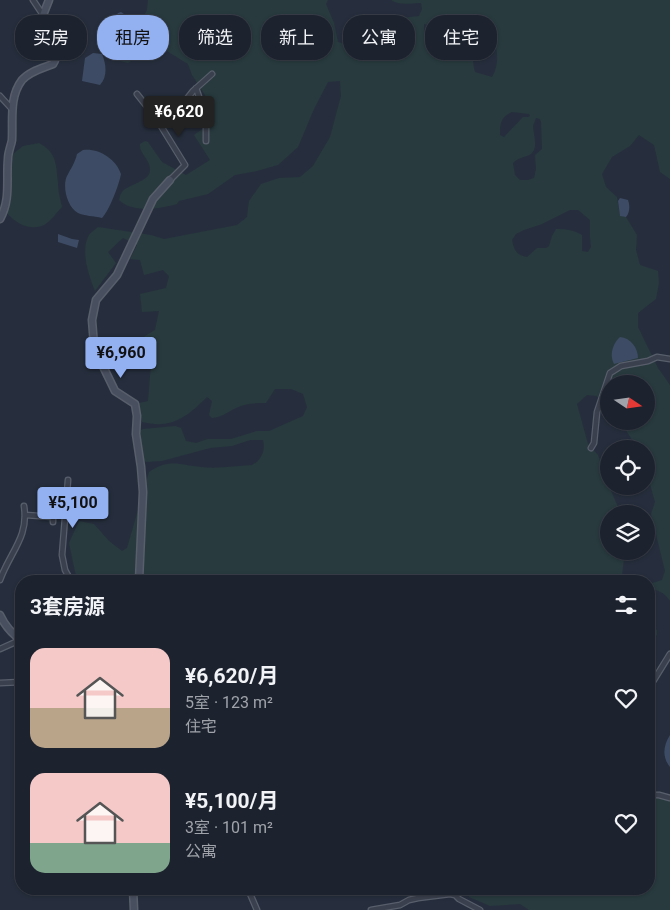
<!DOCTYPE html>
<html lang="zh">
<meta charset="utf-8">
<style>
:root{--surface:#1c222e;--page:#292f3a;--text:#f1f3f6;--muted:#a0a4aa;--line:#3a3f4a;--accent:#93b0f0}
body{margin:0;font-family:Roboto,"Noto Sans SC",sans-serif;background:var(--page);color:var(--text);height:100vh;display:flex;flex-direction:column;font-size:19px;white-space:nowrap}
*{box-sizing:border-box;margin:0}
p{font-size:16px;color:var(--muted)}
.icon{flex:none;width:28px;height:28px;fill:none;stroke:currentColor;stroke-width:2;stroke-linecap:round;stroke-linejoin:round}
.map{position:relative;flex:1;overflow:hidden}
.sheet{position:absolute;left:15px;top:575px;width:640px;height:320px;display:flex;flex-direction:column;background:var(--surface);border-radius:20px;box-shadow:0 1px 4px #0004,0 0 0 1px var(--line)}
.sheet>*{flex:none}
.banner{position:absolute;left:15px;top:15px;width:640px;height:45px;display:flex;gap:10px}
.needle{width:32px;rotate:103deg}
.buttons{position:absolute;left:600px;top:375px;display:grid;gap:10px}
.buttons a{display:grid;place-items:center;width:55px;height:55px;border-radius:50%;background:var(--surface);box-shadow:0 1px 4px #0004,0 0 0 1px var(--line);font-size:25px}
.price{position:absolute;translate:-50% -42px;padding:0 11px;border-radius:5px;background:var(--accent);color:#111;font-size:16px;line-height:32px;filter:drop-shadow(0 1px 2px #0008)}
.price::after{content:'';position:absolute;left:50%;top:30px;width:15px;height:11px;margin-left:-8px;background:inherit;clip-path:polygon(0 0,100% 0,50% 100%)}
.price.current{background:#222;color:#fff}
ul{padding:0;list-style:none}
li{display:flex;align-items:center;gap:15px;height:125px;padding:0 15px}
li span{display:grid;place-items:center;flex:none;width:140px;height:100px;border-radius:15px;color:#555}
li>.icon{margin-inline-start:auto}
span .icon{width:60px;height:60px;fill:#fffc;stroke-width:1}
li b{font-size:21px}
h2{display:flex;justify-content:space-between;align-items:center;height:60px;padding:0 15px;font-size:21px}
.chip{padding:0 18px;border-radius:20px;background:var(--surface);box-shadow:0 1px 4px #0004,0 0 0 1px var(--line);font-size:18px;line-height:45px}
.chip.current{background:var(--accent);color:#111}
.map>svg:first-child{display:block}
</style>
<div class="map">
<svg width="670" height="910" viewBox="0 0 670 910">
<rect width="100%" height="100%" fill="#262e3d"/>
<path fill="#283a3e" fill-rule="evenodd" d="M148 0H328L326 4 334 23 338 42 351 46 362 47 381 25 392 19 419 16 422 9 421 3C411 3 399 6 391 0H670V179L660 172 654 145 639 135 630 146 612 157 602 174 606 187 617 197 620 215 626 217 637 235 636 250 640 265 658 271 659 283 656 299 638 313V327L658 368 670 385V601C664 593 659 589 649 590V584L662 580 665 571 651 514 655 502 646 470V449H638L620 421H646V384H609V406L596 396 587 395 577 404 588 444 598 455 609 486 621 514H609V551H625L622 575 624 581H77L69 543 79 521 94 524 109 541 122 551 127 548 149 472C169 458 180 465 201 467 218 469 236 466 252 465 261 461 266 450 263 440H250L232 446 210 448 162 461 146 462 142 459 139 431 143 429 175 426 181 428 186 441 196 443 208 439H231L257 431H269L303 416 307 407 303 394 291 389H275L266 403C254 403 245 403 234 409 226 413 222 417 212 418L209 415 212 401 207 397C195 409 180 423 162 424 156 425 148 423 142 422L139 403 148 401 151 364 140 361V339L155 330 159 311 142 312 140 294 166 288 169 276 163 270 144 275 140 260 130 259 137 245 123 238 108 252 116 263 95 291C89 276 80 251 89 235 91 232 95 230 98 227L151 235 164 239 237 225 247 217 249 201 261 184 279 178 300 177 313 166 330 137 341 96 340 81 328 82 314 109 298 147 278 165 257 171 235 175 208 194 179 201 177 204C160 209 132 213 119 200 120 197 120 194 122 192 128 184 150 182 150 170 151 160 139 154 140 144L145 141 148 142 162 162 186 175 210 160 194 135 212 122 205 95 192 75 188 64 157 45 128 63 115 60 116 49 132 38 147 10ZM424 24 450 30 474 39 494 42C499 53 498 67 492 77L475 72C472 62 474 54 471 44L424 32ZM512 112 529 114 530 116 528 117H523L504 137 500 135C500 124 500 117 512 112ZM536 118 540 119 541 122 542 149 535 155 536 169 534 178 528 180H520L515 175 513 163C520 156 525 158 531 154 539 147 533 134 533 126 534 123 535 121 536 118ZM570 210H578L590 220V238L591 247 588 252 582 251V235C574 230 566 229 556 229L552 236 549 246 546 248H537L527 257C516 255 514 250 512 240L516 234 524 230 542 224Z
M39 143C57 153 56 164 58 183 58 191 60 199 62 207 57 212 51 221 44 225 31 231 16 224 7 213L10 202 13 154 23 146Z
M649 626H652L657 630V635L651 642 653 650 649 653Z
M649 797 664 798 670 801V910H529L520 904 490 906 469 897 466 889H649Z"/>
<path fill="#3d4b64" d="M121 12 127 16 126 22 108 44 106 45 99 41 100 38 118 13Z
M93 53 102 54C106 64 108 76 100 85L82 81 85 58Z
M83 150C99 148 116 159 121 174 119 185 109 211 102 218 94 216 84 216 78 213 67 207 62 186 67 176 71 168 75 163 77 154Z
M620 198 628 200C630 205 630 213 626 217L620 216 618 201Z
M58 234 72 239 79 240 77 248 58 242Z
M620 337C631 338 638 348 638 358L614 364C609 355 613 343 620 337Z
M93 490H97V500L88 501 80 510 74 505C76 494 84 494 93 490Z
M670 735V767C662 757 663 746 670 735Z"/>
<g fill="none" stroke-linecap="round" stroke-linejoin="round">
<defs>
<path id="street" d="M33 0 43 15
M196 88 206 117V141
M137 94 156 118 185 165 170 180
M0 96 11 108
M156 118 176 106 182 105 193 91 212 74
M591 448 594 443 597 412 610 373 621 366 648 361 657 357 670 359
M68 480 62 555 65 570 71 581
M26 515 53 517
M53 522V516L56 513 65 511
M0 580C10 552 29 537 24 506
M0 649 20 640 21 636
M0 683 21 682
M649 688 670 654
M649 795H659L670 798
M248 889 257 910
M371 910 400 905 409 900 418 898 450 894 455 895 459 899 480 910"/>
<path id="secondary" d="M0 219C11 199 6 180 8 159 8 152 11 146 12 140 13 119 9 97 22 80 30 71 43 68 53 64 63 49 48 31 43 15L49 0
M139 581 143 492 141 467 136 434 137 416 135 404 115 391 98 356 94 345 92 320 96 300 117 275 153 199 170 180
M0 615C5 626 11 633 21 640
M133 889 134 910"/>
</defs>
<use href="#street" stroke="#585e6b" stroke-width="7"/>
<use href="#secondary" stroke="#585e6b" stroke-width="9"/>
<use href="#street" stroke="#3a404d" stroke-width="4.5"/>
<use href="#secondary" stroke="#484f5f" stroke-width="6"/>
</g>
</svg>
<div class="buttons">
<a><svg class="needle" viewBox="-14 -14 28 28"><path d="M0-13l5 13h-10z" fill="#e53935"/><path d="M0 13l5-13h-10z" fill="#a0a4aa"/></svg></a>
<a><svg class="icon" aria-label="locate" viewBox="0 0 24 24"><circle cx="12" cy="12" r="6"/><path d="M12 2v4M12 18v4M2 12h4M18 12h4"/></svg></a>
<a><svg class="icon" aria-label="layers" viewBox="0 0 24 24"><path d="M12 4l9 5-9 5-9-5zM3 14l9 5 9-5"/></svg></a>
</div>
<b class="price current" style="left:179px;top:138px">¥6,620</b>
<b class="price" style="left:121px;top:379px">¥6,960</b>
<b class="price" style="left:73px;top:529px">¥5,100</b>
<div class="banner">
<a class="chip">买房</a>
<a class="chip current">租房</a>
<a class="chip">筛选</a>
<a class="chip">新上</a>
<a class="chip">公寓</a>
<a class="chip">住宅</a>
</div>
<section class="sheet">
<h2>3套房源<svg class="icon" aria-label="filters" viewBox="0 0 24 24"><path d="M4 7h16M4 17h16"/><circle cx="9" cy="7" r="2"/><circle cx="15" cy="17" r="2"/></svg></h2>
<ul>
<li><span style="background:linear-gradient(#f6c9c9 60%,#b9a48a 0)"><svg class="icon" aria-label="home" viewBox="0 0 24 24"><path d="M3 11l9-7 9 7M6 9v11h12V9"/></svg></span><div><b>¥6,620/月</b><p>5室 · 123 m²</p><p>住宅</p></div><svg class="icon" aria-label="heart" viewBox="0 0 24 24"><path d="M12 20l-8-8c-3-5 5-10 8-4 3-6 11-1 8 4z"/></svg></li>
<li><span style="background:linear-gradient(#f6c9c9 70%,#7fa58c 0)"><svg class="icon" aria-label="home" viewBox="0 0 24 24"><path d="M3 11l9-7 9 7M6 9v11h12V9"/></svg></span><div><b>¥5,100/月</b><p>3室 · 101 m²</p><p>公寓</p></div><svg class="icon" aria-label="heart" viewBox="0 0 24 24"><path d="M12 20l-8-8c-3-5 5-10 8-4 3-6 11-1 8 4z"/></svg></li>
</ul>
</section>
</div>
